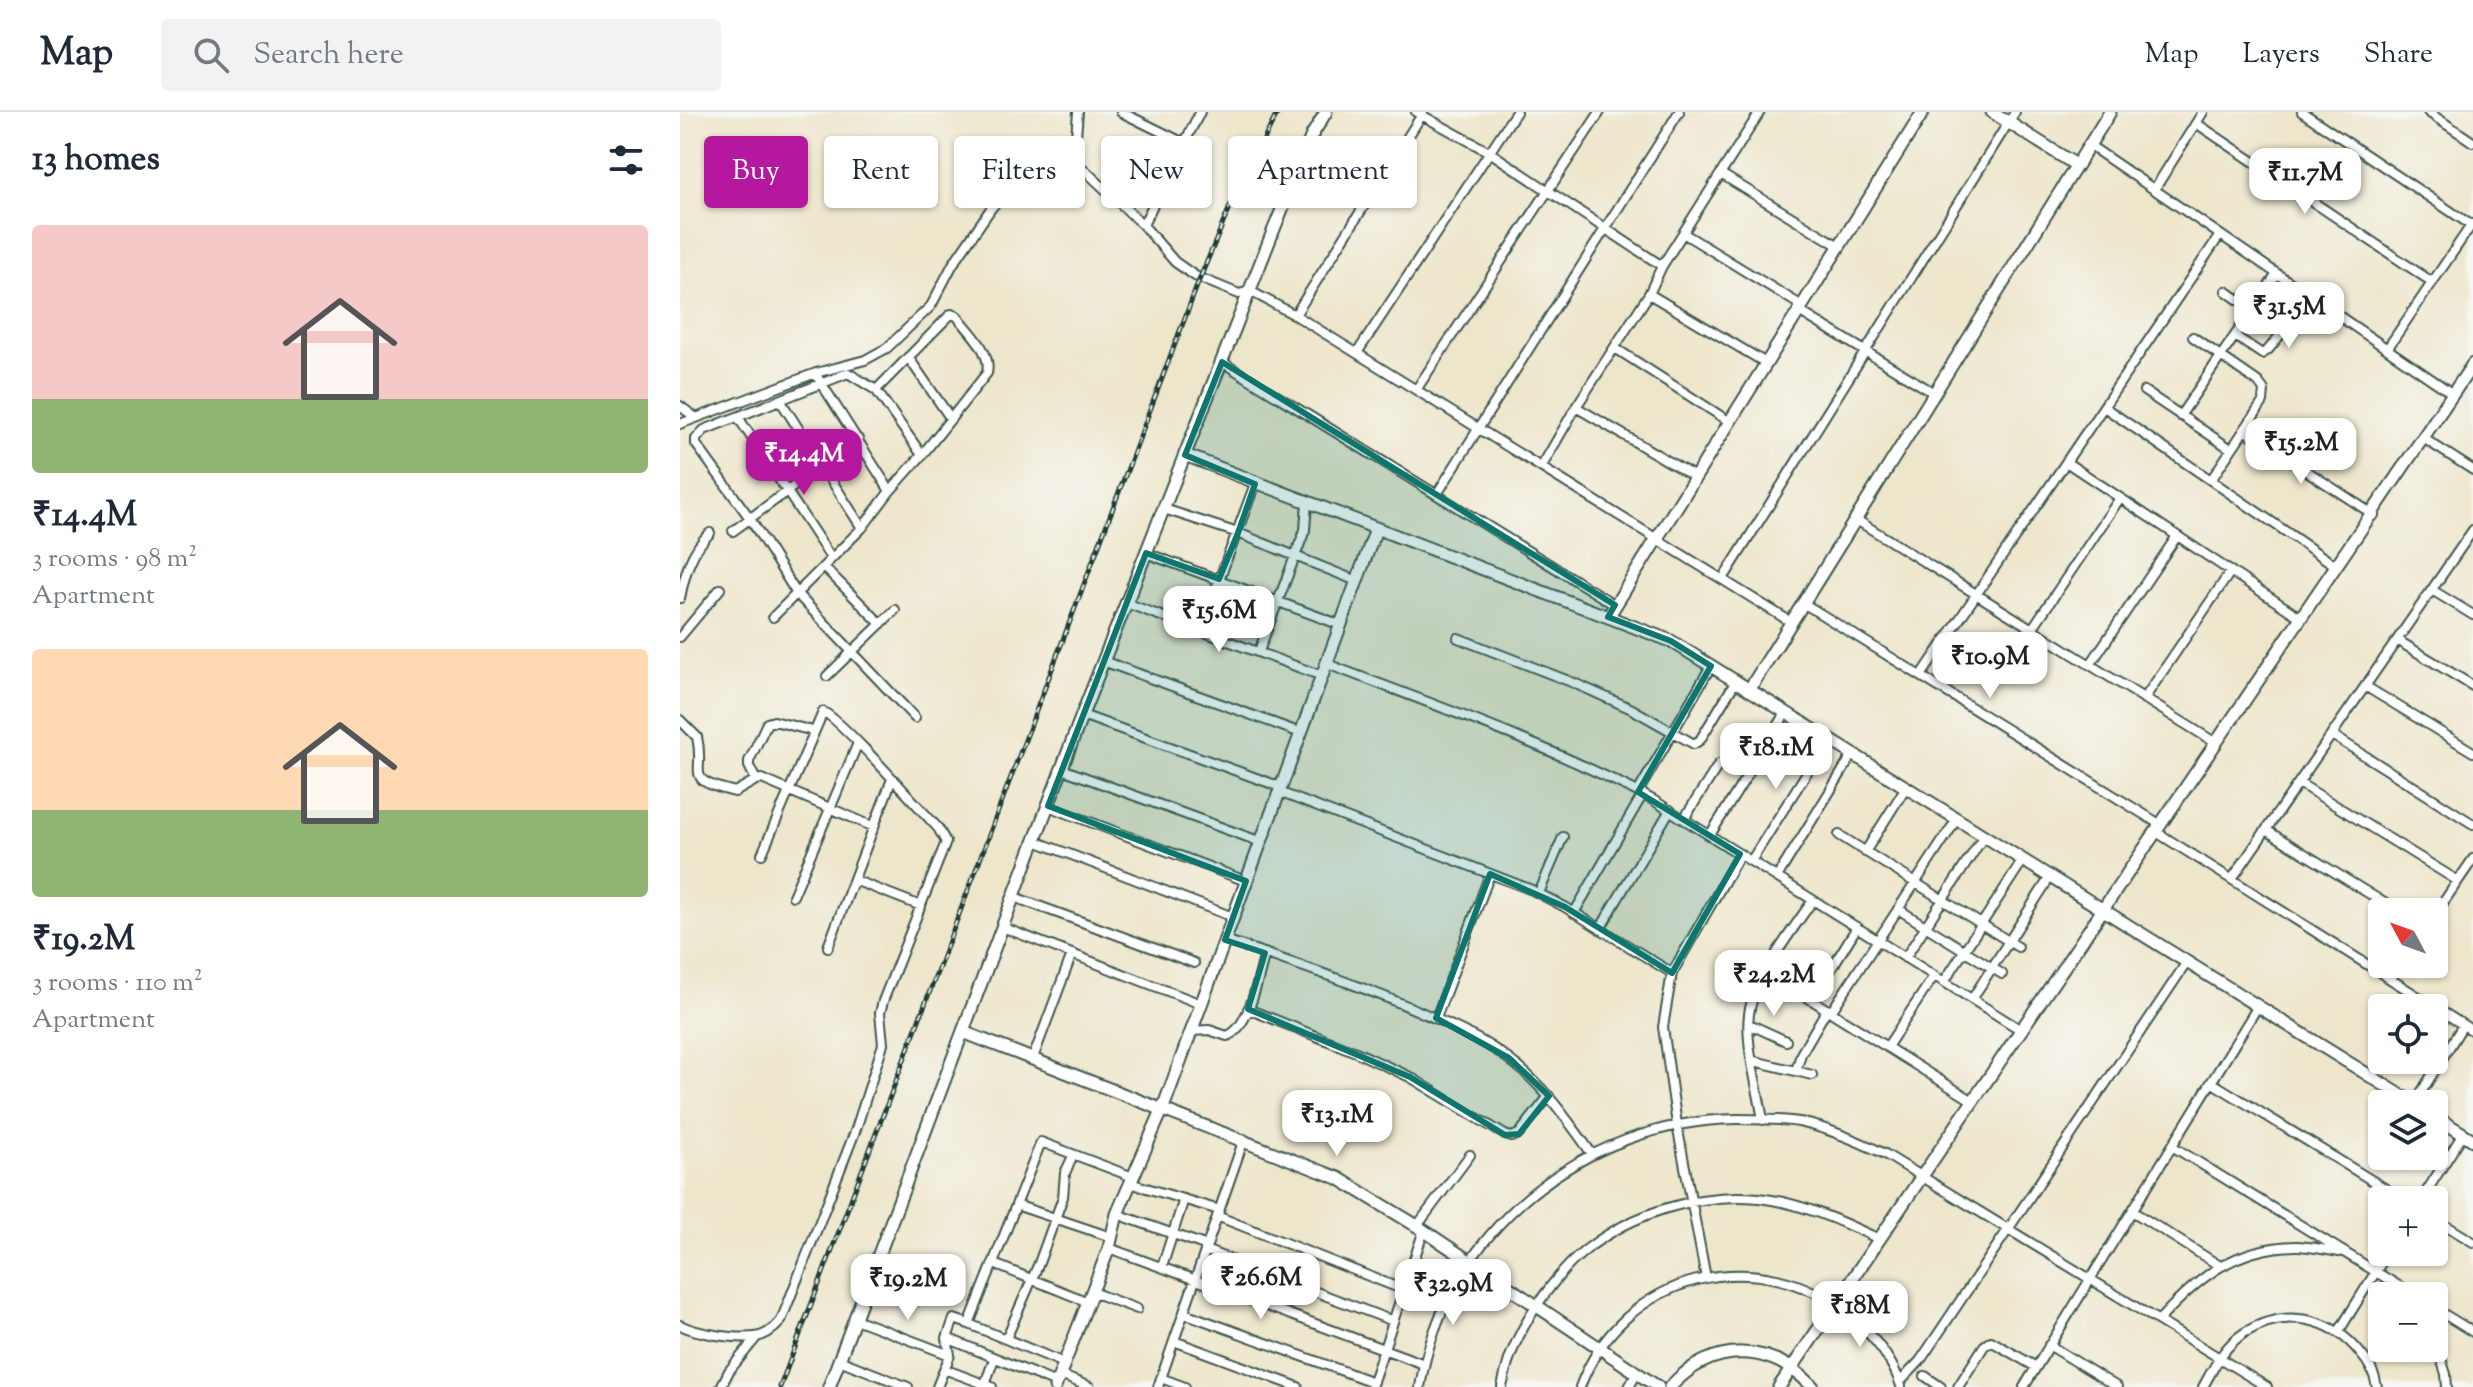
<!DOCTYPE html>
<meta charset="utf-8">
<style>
:root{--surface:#fff;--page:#f2f2f3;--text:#1f2937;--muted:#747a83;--line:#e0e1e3;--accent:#b5179e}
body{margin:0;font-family:"Sorts Mill Goudy",serif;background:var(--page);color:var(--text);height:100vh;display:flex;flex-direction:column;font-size:30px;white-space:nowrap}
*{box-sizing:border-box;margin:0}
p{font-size:26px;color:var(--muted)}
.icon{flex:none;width:44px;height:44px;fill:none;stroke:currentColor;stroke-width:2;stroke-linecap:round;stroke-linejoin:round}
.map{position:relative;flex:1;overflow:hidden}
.drawer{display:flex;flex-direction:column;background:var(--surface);width:680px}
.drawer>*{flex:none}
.top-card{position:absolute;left:24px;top:24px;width:760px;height:72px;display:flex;gap:16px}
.needle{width:52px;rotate:311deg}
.controls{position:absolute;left:1688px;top:786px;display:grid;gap:16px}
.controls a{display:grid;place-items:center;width:80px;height:80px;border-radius:8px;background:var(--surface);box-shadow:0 2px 6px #0004;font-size:40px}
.price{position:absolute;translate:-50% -68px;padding:0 18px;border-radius:16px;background:#fff;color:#222;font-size:26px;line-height:52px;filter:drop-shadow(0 2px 4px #0008)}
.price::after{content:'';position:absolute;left:50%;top:48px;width:24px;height:18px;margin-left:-12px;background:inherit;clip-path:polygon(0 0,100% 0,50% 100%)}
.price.selected{background:var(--accent);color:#fff}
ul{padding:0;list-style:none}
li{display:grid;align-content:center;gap:16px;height:424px;padding:0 32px}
li span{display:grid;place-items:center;height:248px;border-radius:8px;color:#555}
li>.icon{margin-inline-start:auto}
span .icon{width:144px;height:144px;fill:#fffc;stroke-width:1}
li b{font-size:34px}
h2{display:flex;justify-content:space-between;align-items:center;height:96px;padding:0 32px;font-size:34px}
.chip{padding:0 28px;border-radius:8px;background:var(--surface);box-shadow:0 2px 6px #0004;font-size:28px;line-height:72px}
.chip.selected{background:var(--accent);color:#fff}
header{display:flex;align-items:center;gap:48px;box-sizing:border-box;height:112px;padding:0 40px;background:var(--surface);border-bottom:2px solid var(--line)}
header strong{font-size:38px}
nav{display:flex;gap:44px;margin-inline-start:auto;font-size:28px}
.search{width:560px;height:72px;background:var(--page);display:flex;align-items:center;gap:20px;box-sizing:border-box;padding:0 28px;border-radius:8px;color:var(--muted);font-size:30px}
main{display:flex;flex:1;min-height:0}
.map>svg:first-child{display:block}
</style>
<header>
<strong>Map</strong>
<div class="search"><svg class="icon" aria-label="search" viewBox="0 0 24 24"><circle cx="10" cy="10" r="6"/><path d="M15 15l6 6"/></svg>Search here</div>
<nav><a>Map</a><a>Layers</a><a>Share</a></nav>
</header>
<main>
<section class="drawer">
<h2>13 homes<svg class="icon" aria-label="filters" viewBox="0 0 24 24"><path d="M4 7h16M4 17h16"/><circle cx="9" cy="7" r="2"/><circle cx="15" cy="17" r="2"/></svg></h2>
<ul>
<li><span style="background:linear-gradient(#f6c9c9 70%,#8fb573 0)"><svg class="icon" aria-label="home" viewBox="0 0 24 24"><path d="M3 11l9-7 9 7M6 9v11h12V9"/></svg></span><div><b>₹14.4M</b><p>3 rooms · 98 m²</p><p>Apartment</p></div></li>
<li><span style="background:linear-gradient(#ffd9b3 65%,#8fb573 0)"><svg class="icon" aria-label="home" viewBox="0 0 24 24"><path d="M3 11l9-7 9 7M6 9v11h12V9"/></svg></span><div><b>₹19.2M</b><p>3 rooms · 110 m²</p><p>Apartment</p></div></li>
</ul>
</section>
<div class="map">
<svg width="1793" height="1275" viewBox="0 0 1793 1275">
<rect width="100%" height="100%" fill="#f6f6f2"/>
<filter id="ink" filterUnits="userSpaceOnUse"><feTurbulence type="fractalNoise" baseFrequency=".0125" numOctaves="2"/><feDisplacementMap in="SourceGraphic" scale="16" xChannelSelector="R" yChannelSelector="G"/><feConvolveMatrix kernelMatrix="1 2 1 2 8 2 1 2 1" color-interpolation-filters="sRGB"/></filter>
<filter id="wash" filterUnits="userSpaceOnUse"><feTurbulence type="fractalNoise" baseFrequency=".006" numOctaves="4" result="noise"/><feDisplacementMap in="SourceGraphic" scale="32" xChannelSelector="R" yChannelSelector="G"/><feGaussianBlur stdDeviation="1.8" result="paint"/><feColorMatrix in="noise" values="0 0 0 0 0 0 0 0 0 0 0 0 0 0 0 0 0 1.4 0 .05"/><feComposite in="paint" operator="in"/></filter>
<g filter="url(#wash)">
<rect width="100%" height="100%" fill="#eee6cb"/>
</g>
<g filter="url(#ink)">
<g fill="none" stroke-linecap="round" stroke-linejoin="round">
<defs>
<path id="street" d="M441 0 504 31
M736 0 811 41 982 154
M1622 0 1791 113
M1748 0 1793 30
M1516 11 1752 170
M1409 33 1773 282
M394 48 398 0
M1041 62 1159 134
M1474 78 1523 0
M463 113 520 0
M1003 121 1122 194
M1546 179 1573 198
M969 182 1086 251
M1119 199 1254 281
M615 203 743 1
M1555 224 1582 242 1588 238 1601 222V209L1576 193
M1513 225 1578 270 1584 278 1583 290 1531 368
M935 236 1050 310
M1707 237 1792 112
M677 241 836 0
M228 245 271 307
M542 250 935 493
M196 278 271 202 277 204C289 219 312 240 307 261L242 343 210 379
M736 278 920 0
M1464 279 1551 337
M100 288 182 416
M0 294 16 306
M896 295 1015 365
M1424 295 1656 454
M1500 304 1597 162
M58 305 151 446
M0 312 136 261 185 248 207 236 251 194 273 152 312 95 362 48 379 42 394 48 463 113 495 150 515 164 559 182 570 179 615 203 1111 510
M1564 318 1694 403
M1743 326 1793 358
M1386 350 1621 506
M862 354 896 295 969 182 982 154 1080 0
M757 382 999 0
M484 397 558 421 677 469
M1175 407 1536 631
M53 419 178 327
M466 441 661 513
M144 455 201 512
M1043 467 1335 0
M1752 478 1793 503
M0 486C5 461 11 439 30 421
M446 491 642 564
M1123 491 1481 713
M93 505 182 416 210 379 138 266
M1352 517 1440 386
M520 519 575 372
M0 525 40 477
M778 526 894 571 952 597 1014 632 1020 628 1056 569
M1717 528 1793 574
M579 539 625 418 627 390
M423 549 621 621
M647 552C757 594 869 633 973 688L1341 918
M1410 553 1497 424
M147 564 215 498
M1241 564 1540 123
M1685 574 1793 640
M1464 587 1551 459
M402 603 601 675
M235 606 117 482 69 405 16 332V327L24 318 168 261 196 278 242 343
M0 608 17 625C26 663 1 667 55 680L76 668 82 667 194 715
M1652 623 1793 712
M382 657 581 730
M76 668 69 654V649L87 611 94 609 133 619
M1619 671 1778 769
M599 680 852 778 885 795 992 861
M958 680 1031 554
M368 694 566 769
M1004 707 1039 652
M1586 718 1719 800
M1030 723 1106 601
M1159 723 1338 835
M1481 723 1793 919
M355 729 553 805
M1185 740 1226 675
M1071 749 1148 627
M1097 765 1173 642
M1552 767 1793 418
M174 768 241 794
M859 781 883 725
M113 784 178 631
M334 785 514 851
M1218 797 1322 862
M894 801 963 682
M1754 804 1793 747
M322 815 521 892
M920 817 990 698
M545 828C610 850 677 872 741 900 770 913 801 926 827 946 863 972 887 1007 912 1042
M148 835 212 667
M1225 846 1304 724
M1087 860 1293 989
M1711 867 1721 852
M1264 870 1343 748
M1292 887 1370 765
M1132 888 1177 815
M568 897 676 940 730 965 825 1023 832 1025 839 1022 869 984
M1151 900 1277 707
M756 906 810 762
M1069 912 1106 929
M511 919 529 918 547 924C569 917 579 863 585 841
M1207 935 1254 864
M353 946 392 842
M1074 949 1132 963
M1116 959 1121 942 1147 897
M1531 970 1724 1088
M1734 992 1783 913
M1083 1008C1078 976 1065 933 1069 902 1073 869 1114 816 1133 788
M1492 1034 1735 1184
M450 1071 539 1098
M1741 1088 1783 1022
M336 1093 431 1125
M1452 1099 1540 1154
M437 1102 527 1134
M537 1104 724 1178
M1754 1106 1793 1130
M737 1114 790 1043
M429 1136 744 1252 743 1255
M525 1138 713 1209
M314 1152 408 1190
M482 1155 504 1087
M1026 1166 997 1013 983 915 992 861 1060 742
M412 1180 457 1197
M1754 1196 1793 1220
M504 1201 693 1270
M175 1207 270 1243
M1479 1208C1518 1166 1554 1135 1616 1134 1630 1134 1645 1138 1659 1140
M289 1212 384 1251
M0 1213C18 1222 55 1227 75 1225 86 1224 94 1217 101 1209L176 1017 203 932 200 901 203 889 266 730 258 716C241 698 157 603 143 600L82 742
M1659 1219 1708 1140
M1754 1225 1766 1262 1767 1275
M267 1226 376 1271
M326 1227 359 1151 383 1085 385 1061 393 1044
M494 1229 618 1275
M1369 1233 1437 1275
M159 1248 228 1275
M264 1257 312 1275
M380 1263 410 1275
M1245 1264 1261 1275
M481 1266 505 1275
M1220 1270 1240 1249 1507 850
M305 1272 314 1247
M41 1275 49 1259 76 1226
M257 1275 270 1243 267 1226 274 1207 289 1212 361 1030 453 1065
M478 1275 564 1027
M691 1275 744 1118
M740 1275C765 1119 903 1009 1058 1007 1078 1007 1100 1007 1119 1010 1149 1016 1178 1029 1205 1042L1587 1275
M822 1275C825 1263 827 1251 832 1240 845 1206 878 1159 907 1137 953 1101 1020 1080 1079 1086 1122 1091 1160 1109 1199 1127
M900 1275C942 1161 1080 1127 1172 1205 1192 1223 1213 1248 1221 1274
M949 1275 957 1261
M1278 1275 1304 1234 1311 1229 1356 1255
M1344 1275 1578 894
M1523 1275C1534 1255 1544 1234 1564 1221 1605 1195 1652 1205 1681 1242 1689 1251 1695 1263 1697 1275"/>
<path id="secondary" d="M1312 0 1396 53
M505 343 991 529 1735 992
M928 505 1243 0
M1069 578 1430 0
M283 920 658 1066 737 1114 978 1275
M1754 1004 1793 1028
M149 1275 402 603 592 122 632 23 646 0
M375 1275 429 1136 437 1102 483 996 696 417
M990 1275C1033 1229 1090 1230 1133 1275
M1099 1275 1793 252"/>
</defs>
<use href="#street" stroke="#3e564b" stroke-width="12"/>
<use href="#secondary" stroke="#3e564b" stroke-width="15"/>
<use href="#street" stroke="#fff" stroke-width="8"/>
<use href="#secondary" stroke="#fff" stroke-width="11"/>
<defs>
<path id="rail" d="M100 1275 520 166 552 90 598 0"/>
</defs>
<use href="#rail" stroke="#1f3d34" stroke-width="5"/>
<use href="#rail" stroke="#f6f6f2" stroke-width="2" stroke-dasharray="6" stroke-linecap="butt"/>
</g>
</g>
<path fill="#0f766e" fill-opacity="0.2" stroke="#0f766e" stroke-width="6" stroke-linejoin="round" d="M542 250 935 493 928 505 991 529 1031 554 958 680 1060 742 992 861 885 795 810 762 756 906 829 946 869 984 839 1022 825 1023 730 965 568 897 585 841 545 828 566 769 368 694 466 441 539 467 558 421 575 372 505 343Z"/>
</svg>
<div class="controls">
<a><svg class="needle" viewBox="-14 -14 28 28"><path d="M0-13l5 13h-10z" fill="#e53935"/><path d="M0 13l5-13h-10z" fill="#747a83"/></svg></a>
<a><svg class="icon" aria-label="locate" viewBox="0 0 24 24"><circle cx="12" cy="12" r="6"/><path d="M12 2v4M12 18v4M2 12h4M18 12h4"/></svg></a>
<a><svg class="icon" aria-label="layers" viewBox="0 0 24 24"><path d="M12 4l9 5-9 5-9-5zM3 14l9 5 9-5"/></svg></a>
<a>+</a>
<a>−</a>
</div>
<b class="price" style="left:1625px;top:104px">₹11.7M</b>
<b class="price" style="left:1609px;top:238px">₹31.5M</b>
<b class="price" style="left:1621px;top:374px">₹15.2M</b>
<b class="price selected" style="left:124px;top:385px">₹14.4M</b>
<b class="price" style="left:539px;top:542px">₹15.6M</b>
<b class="price" style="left:1310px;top:588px">₹10.9M</b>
<b class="price" style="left:1096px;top:679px">₹18.1M</b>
<b class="price" style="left:1094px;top:906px">₹24.2M</b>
<b class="price" style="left:657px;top:1046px">₹13.1M</b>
<b class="price" style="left:581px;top:1209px">₹26.6M</b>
<b class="price" style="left:228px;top:1210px">₹19.2M</b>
<b class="price" style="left:773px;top:1215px">₹32.9M</b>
<b class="price" style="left:1180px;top:1237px">₹18M</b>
<div class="top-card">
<a class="chip selected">Buy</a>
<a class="chip">Rent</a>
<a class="chip">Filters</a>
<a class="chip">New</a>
<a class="chip">Apartment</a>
</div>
</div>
</main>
